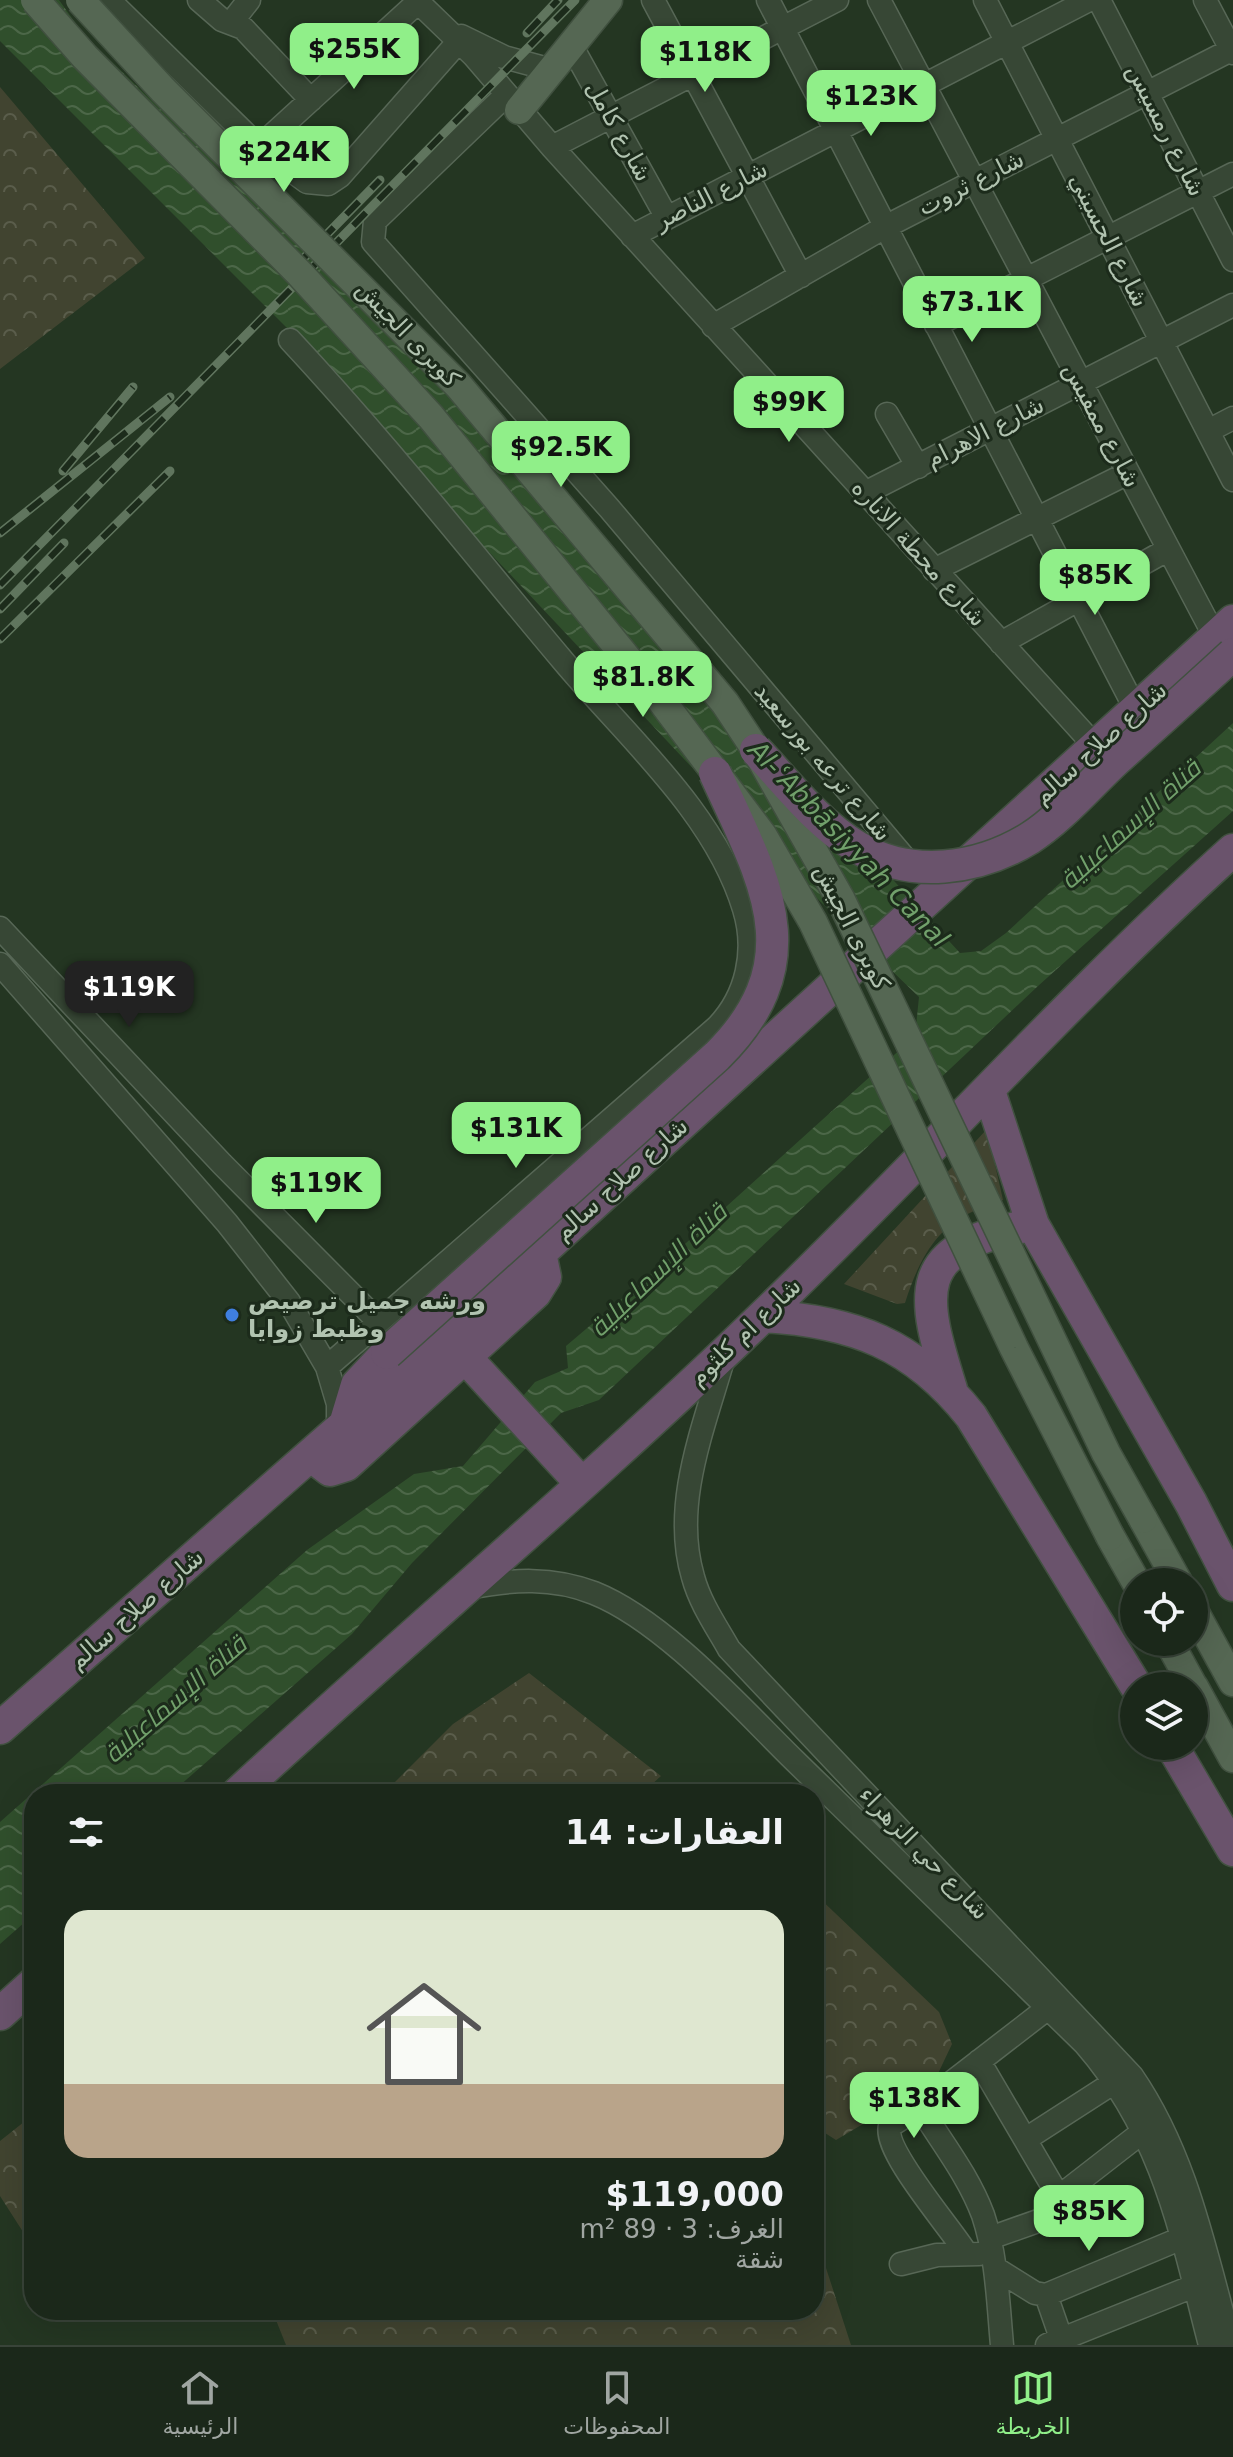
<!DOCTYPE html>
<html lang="ar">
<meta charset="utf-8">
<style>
:root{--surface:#1b281a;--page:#283427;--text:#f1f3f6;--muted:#a0a6a2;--line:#394439;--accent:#90ef89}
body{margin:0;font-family:"DejaVu Sans",Cairo,sans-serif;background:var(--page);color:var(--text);direction:rtl;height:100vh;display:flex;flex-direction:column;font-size:30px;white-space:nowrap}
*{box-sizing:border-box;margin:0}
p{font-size:26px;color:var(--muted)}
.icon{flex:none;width:44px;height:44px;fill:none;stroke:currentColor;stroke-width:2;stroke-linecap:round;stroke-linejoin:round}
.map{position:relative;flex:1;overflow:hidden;direction:ltr}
.drawer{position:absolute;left:24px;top:1784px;width:800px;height:536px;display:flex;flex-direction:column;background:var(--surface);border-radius:32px;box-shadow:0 8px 32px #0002,0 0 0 2px var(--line);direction:rtl}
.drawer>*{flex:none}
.controls{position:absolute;left:1120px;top:1568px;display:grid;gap:16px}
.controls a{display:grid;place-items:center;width:88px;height:88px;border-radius:50%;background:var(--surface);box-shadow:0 8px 32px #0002,0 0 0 2px var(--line);font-size:40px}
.price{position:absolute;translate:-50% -68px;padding:0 18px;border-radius:16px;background:var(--accent);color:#111;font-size:26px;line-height:52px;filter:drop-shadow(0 2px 4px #0008)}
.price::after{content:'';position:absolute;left:50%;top:48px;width:24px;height:18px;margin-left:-12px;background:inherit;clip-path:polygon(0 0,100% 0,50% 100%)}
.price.on{background:#222;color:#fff}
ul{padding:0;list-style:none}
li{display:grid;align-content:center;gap:16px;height:424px;padding:0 40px}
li+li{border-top:2px solid var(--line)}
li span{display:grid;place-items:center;height:248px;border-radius:24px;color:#555}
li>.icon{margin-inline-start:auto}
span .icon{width:144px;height:144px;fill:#fffc;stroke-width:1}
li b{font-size:34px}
h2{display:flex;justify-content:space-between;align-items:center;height:96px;padding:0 40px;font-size:34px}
.dock{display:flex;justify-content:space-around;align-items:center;height:112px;border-top:2px solid var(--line);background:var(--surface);font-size:22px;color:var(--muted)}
.dock a{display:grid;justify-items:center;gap:4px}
.dock .on{color:var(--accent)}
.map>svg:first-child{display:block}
</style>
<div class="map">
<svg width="1233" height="2345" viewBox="0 0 1233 2345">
<defs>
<pattern id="forest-crowns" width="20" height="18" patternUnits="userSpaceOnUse" patternTransform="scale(2)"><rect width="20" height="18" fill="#414430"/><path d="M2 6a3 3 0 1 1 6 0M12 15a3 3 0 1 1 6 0" fill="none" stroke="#5a5d4b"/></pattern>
<pattern id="water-waves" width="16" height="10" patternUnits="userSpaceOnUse" patternTransform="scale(2)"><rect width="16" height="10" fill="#304f2c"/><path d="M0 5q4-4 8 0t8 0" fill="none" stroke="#4c6748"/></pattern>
</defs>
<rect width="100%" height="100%" fill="#243622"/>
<path fill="url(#forest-crowns)" d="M0 87 145 258 0 369Z
M987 1129 1003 1200C994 1205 984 1206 974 1211 934 1228 917 1265 905 1303L897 1304 844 1284Z
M529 1673 661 1776 641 1794H383L453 1724Z
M814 1893 939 2012 952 2044 934 2082 836 2140 814 2126Z
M34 2114V2249L0 2196V2141Z
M814 2231 851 2345H286L272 2310H814Z"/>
<path fill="url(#water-waves)" d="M0 0H59L84 35 399 340 960 953 981 951 1006 933 1233 723V811L1038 986 599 1400 561 1413 412 1563 352 1634 170 1794H34V1914L0 1944V1822L307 1550 414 1474 463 1466 535 1382 568 1368 566 1346 665 1262 915 1036 919 997 796 878 427 486 289 330 0 41Z"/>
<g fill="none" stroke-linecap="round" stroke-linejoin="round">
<defs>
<path id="minor" d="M109 0 259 147 307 182 328 184 340 176 459 41
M199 0 222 20 243 28 311 100
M416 0 474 56 552 147 1095 746
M653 0 801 276
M768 0 1136 710
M879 0 1215 637
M985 0 1233 480
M1099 0 1233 260
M1205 0 1233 53
M231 23 249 0
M461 36 504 57 552 70
M571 45 667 218
M506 95 375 221 373 242 609 508 913 868
M259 147 418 2
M552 147 837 0
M632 236 1089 0
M936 325 1233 174
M713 326 885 227 1233 49
M290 340C386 443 473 554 564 662 627 737 715 813 744 909 757 951 747 996 717 1027L327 1367
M887 414 918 467
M1208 431 1233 418
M865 493 1233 305
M934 570 1128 473
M1001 643 1167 550
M0 928 222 1164 377 1320
M0 964 227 1223 289 1302 327 1367 338 1404V1428
M725 1353C705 1425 671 1503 693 1577 700 1603 716 1626 729 1649L1132 2076C1187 2156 1205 2252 1231 2345
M469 1588C512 1579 553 1577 594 1593 664 1621 740 1707 794 1760 891 1854 988 1949 1085 2044 1163 2134 1181 2233 1210 2345
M979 2061 1063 2204 1055 2215 990 2238
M920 2107 890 2126C882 2150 951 2228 966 2253
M1026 2139 1116 2081
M1060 2196 1145 2130
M901 2264 937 2255 979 2254
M995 2268 1035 2293 1046 2295 1182 2238
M1046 2295 1061 2338
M1002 2345C998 2302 997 2257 983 2215 968 2175 942 2143 920 2107L1048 2008
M1047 2345 1194 2286"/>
<path id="major" d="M519 110 608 0
M1143 1519 1178 1582
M1110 1536 1136 1582
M1194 1611 1233 1682
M1169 1642 1193 1686
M1194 1687 1233 1758"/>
<path id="highway" d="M989 1091 1033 1225 1191 1503 1233 1585
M763 1316C853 1321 914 1344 971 1416L1136 1686
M465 1357 582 1484
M951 1389C921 1294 910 1248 1026 1226
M344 1428 357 1385 387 1353
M313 1457 330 1470 346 1465 535 1293 545 1277 540 1253
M0 1728 540 1253 1233 621
M1172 1746 1233 1850
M237 1794C411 1633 593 1481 763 1316 922 1163 1069 998 1233 850
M0 2014 34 1983"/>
</defs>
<use href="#minor" stroke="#576756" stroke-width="25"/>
<use href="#major" stroke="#40503f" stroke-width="31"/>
<use href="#highway" stroke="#415140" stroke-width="35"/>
<use href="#minor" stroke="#374735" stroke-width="22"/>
<use href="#major" stroke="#556753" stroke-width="28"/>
<use href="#highway" stroke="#6a536c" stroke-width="32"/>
<defs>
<path id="rail" d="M527 33 558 0
M296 266 380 180
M63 471 133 387
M0 533 170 397
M0 585 575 0
M0 609 64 543
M0 639 170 471"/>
</defs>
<use href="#rail" stroke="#60755e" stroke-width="9"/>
<use href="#rail" stroke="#1c2b1b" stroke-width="6" stroke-dasharray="18" stroke-linecap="butt"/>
<defs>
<path id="major-bridge" d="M35 0 85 57 300 274 431 417 661 700 763 836 813 922 1014 1348 1110 1536
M80 0 163 90 458 385 725 703 756 750 841 900 1106 1453 1143 1519"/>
<path id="highway-bridge" d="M756 750C787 783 817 823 857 847 911 879 978 870 1030 838 1061 818 1089 785 1116 760 1155 725 1194 690 1233 654
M387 1353 717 1056C815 959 762 877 715 773"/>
</defs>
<use href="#major-bridge" stroke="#40503f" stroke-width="31" stroke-linecap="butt"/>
<use href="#highway-bridge" stroke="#415140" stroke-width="35" stroke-linecap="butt"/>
<use href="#major-bridge" stroke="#556753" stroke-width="28"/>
<use href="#highway-bridge" stroke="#6a536c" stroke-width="32"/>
</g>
<circle fill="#3f7fe0" stroke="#1c2b1b" stroke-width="3" cx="232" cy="1315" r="8"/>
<g text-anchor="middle" stroke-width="6" stroke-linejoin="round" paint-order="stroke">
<g font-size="24" fill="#b1c3b0" stroke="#1c2b1b">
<text transform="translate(1166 130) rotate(63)" y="8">شارع رمسيس</text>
<text transform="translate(619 131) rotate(61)" y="8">شارع كامل</text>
<text transform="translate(971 183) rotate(-27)" y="8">شارع ثروت</text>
<text transform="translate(711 195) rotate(-27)" y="8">شارع الناصر</text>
<text transform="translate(1109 240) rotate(63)" y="8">شارع الحسيني</text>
<text transform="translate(408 334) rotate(46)" y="8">كوبرى الجيش</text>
<text transform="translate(1102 425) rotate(62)" y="8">شارع ممفيس</text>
<text transform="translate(985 432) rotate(-27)" y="8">شارع الاهرام</text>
<text transform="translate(919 553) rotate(48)" y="8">شارع محطة الاناره</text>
<text transform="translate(1100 743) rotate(-42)" y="8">شارع صلاح سالم</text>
<text transform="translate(823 762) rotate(50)" y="8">شارع ترعه بورسعيد</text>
<text transform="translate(852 927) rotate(63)" y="8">كوبرى الجيش</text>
<text transform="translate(621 1179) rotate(-42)" y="8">شارع صلاح سالم</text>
<text transform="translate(745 1332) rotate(-44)" y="8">شارع ام كلثوم</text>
<text transform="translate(136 1609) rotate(-41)" y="8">شارع صلاح سالم</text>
<text transform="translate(924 1853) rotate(46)" y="8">شارع حي الزهراء</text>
</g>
<g font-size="24" font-weight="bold" fill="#b1c3b0" stroke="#1c2b1b" text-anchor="start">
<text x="248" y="1309">ورشه جميل ترصيص<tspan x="248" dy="28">وظبط زوايا</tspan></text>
</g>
<g font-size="26" font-style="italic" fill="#71a06b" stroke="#1c2b1b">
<text transform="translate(1130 824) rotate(-42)" y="9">قناة الإسماعيلية</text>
<text transform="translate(849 844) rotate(46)" y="9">Al-ʿAbbāsiyyah Canal</text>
<text transform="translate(658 1270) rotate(-44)" y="9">قناة الإسماعيلية</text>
<text transform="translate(175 1699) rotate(-41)" y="9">قناة الإسماعيلية</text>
</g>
</g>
</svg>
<div class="controls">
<a><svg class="icon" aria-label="locate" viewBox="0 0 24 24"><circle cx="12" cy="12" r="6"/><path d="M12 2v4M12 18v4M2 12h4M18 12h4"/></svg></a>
<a><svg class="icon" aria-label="layers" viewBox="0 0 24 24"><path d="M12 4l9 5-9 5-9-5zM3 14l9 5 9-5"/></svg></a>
</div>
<b class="price" style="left:354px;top:91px">$255K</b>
<b class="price" style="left:705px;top:94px">$118K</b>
<b class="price" style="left:871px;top:138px">$123K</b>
<b class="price" style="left:284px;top:194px">$224K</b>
<b class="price" style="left:972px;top:344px">$73.1K</b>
<b class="price" style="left:789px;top:444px">$99K</b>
<b class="price" style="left:561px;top:489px">$92.5K</b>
<b class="price" style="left:1095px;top:617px">$85K</b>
<b class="price" style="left:643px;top:719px">$81.8K</b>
<b class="price on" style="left:129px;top:1029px">$119K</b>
<b class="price" style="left:516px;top:1170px">$131K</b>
<b class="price" style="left:316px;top:1225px">$119K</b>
<b class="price" style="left:914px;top:2140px">$138K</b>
<b class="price" style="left:1089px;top:2253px">$85K</b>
<section class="drawer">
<h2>العقارات: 14<svg class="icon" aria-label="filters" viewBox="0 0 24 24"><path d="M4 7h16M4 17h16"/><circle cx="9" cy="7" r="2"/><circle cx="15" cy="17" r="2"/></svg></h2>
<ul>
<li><span style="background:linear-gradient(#dfe7d0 70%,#b9a48a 0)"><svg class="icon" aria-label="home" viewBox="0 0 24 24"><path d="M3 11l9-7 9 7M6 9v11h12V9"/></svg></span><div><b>$119,000</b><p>الغرف: 3 · 89 m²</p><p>شقة</p></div></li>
</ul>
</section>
</div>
<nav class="dock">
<a class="on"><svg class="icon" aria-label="map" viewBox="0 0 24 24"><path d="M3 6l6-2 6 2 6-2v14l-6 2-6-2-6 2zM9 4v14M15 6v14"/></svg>الخريطة</a>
<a><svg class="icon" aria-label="saved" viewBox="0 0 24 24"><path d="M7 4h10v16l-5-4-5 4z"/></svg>المحفوظات</a>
<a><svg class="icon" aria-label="home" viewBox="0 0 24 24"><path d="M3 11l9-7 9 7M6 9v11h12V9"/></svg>الرئيسية</a>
</nav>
